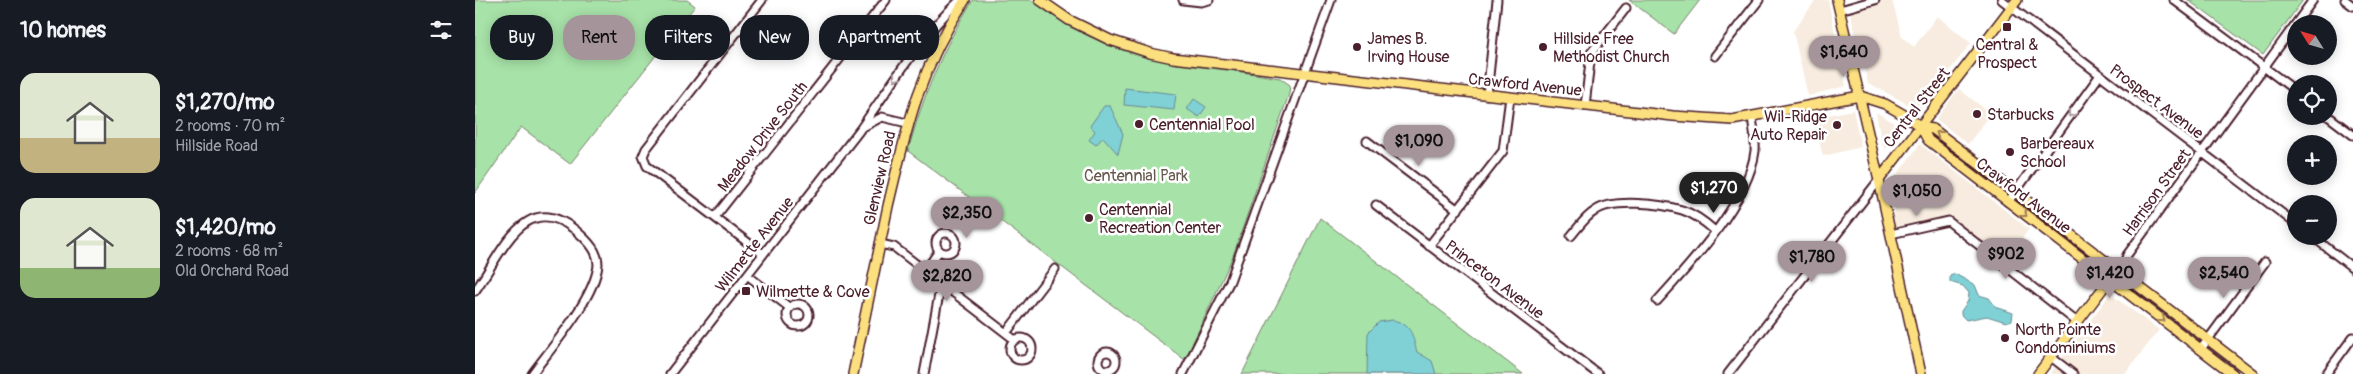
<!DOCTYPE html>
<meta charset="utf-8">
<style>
:root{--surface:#171b24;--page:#242831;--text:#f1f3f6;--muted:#9ea1a6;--accent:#a6949b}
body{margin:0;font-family:Pangolin,sans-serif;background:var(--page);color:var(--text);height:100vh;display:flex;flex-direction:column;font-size:19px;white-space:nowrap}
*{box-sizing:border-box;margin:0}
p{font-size:16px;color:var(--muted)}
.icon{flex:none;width:28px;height:28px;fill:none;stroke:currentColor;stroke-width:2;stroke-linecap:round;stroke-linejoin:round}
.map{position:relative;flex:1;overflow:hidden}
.panel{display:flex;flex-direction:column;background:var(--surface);width:475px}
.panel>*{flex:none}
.top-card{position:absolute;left:15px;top:15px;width:475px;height:45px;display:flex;gap:10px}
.needle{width:32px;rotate:307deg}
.controls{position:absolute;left:1812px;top:15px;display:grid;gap:10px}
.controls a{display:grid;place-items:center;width:50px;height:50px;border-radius:50%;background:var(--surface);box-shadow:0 2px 12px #0003;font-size:25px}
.price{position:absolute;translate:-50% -42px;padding:0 11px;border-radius:18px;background:var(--accent);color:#111;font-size:16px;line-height:32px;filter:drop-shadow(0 1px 2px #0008)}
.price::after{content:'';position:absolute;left:50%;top:30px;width:15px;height:11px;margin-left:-8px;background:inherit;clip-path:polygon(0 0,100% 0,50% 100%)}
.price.current{background:#222;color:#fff}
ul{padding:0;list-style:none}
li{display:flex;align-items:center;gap:15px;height:125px;padding:0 20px}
li span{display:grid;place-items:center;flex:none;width:140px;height:100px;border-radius:15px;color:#555}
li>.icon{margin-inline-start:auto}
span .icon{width:60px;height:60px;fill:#fffc;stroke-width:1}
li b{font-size:21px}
h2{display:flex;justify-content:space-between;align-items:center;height:60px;padding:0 20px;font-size:21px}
.tag{padding:0 18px;border-radius:20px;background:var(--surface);box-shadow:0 2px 12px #0003;font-size:18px;line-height:45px}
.tag.current{background:var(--accent);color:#111}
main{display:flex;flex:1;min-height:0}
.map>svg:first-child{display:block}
</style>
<main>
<section class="panel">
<h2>10 homes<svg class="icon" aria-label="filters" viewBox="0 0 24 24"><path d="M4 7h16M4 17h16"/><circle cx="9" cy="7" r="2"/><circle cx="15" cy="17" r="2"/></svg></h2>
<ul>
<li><span style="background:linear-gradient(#dfe7d0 65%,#c2b280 0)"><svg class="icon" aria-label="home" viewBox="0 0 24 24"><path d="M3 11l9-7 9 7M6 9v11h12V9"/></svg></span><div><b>$1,270/mo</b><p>2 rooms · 70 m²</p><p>Hillside Road</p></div></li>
<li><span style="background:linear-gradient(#dfe7d0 70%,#8fb573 0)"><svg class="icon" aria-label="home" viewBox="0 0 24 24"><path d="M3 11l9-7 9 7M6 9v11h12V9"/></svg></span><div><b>$1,420/mo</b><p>2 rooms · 68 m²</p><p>Old Orchard Road</p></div></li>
</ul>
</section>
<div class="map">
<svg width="1878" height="374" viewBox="0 0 1878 374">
<rect width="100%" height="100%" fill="#fff"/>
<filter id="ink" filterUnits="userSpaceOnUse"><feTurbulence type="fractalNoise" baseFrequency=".02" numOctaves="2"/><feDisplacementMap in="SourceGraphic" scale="10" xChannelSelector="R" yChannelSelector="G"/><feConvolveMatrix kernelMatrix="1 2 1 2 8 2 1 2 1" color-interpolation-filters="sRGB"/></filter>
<g filter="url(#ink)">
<path fill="#f7ecdf" d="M1341 0H1353L1371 86 1333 96 1318 31Z
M1405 0H1417L1427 37 1439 47 1462 16 1496 43 1444 110 1393 83 1374 8Z
M1484 89 1516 114 1493 144 1461 119Z
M1378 110 1386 147 1348 156 1338 118Z
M1401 112 1427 128 1411 149 1407 145Z
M1445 144 1554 229 1531 259 1473 215 1420 230 1418 180Z
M1635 294 1684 330 1663 357 1650 374H1575Z"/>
<path fill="#a7e2a8" stroke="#78806a" d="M0 0H212L220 6 95 164 46 127 0 193Z
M498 0H557L591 24 614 36 672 57 805 78 815 85 814 94 758 256 710 360 433 151C448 96 468 47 498 0Z
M1154 0H1225L1199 34Z
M1713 0H1828L1788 55Z
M845 218 1048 374H767Z"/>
<path fill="#7fd1d6" stroke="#6a8a92" d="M650 88 701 94 699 110 649 105Z
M719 99 731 107 724 117 712 109Z
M629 106H635L648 134 643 154 628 137 621 145 614 140 620 131 615 126Z
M1480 274 1500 285 1504 295 1514 298 1521 307 1538 313 1537 320 1531 322 1512 316 1491 320 1486 315V311L1493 301 1494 293 1488 286 1475 282V276Z
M917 320C938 324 937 336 942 352L957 361 961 374H892L893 333 904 322Z"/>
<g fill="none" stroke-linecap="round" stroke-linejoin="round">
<defs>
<path id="minor" d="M287 0 171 149 168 156 172 166 288 254
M708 0 726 2 734 0
M1527 0 1821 224
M1699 0 1821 91
M1870 0 1878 6
M1365 10 1400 0
M1240 56 1284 0
M1012 95 1022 0
M1110 106 1116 53 1151 8
M1853 116 1878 135
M390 126 407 117 432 123
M892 141 983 210
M1533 202 1625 75
M901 205 1123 374
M240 217 411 0
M461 243a10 10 0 1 1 20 0a10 10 0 1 1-20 0Z
M1416 234 1473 221 1602 322
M1096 236C1103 228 1110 217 1120 211 1137 198 1187 204 1207 210 1220 214 1230 222 1240 231
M1837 236 1878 268
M405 244 419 247 540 340
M954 246 1028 151 1035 97
M450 271 464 251
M1646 273 1652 255 1838 0
M272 275 315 308
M0 291C28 252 51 184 106 235 117 245 126 256 122 271 115 303 77 347 57 374
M1182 301C1215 265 1274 201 1280 151 1281 140 1278 127 1277 116
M312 315a11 11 0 1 1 22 0a11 11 0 1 1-22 0Z
M531 333 580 269
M535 349a11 11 0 1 1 22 0a11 11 0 1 1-22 0Z
M1726 349 1790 262
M623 361a9 9 0 1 1 18 0a9 9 0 1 1-18 0Z
M1576 357 1598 374
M195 374 384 131C415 87 445 37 485 0
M449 374 466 284
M708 374 755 281 856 0
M1253 374 1404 180
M1851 374 1878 337"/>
<path id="major" d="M565 0 594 20 635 40 675 53 698 58 1198 116 1257 120 1385 96 1410 104 1431 116 1446 127 1453 140 1758 374
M1362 0 1404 180 1446 374
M1446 127 1458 129 1778 374
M1404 180 1542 0
M378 374C390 318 401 262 413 206 432 126 444 70 490 0
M1563 374 1635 279 1640 276"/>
</defs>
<use href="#minor" stroke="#4a1f2b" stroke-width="11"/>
<use href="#major" stroke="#4a1f2b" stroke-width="12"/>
<use href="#minor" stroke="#fff" stroke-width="7"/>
<use href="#major" stroke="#fce080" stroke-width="9"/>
</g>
<defs><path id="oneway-chevron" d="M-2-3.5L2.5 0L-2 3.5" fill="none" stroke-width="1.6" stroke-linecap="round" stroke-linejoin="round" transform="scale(1.25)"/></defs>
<g stroke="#ae9aa0">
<use href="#oneway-chevron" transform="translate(421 78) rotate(127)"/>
<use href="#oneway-chevron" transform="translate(1596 114) rotate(126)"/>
</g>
<g stroke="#a38056">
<use href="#oneway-chevron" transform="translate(1464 134) rotate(-143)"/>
<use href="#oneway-chevron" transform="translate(1549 214) rotate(38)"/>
<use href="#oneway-chevron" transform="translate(1687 319) rotate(38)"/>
</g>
</g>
<g fill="#4a1f2b" stroke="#fff" stroke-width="2">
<rect x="1527" y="22" width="10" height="10" rx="2.5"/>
<circle cx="882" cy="47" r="5"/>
<circle cx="1068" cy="47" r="5"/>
<circle cx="1502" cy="114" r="5"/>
<circle cx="664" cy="124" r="5"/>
<circle cx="1362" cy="125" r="5"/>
<circle cx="1535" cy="152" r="5"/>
<circle cx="614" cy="218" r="5"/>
<rect x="266" y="286" width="10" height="10" rx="2.5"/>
<circle cx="1530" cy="338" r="5"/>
</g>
<g text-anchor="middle" stroke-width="5" stroke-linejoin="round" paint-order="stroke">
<g font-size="16" fill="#4a1f2b" stroke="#fff" text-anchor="start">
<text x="892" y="44">James B.<tspan x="892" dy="18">Irving House</tspan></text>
<text x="1078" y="44">Hillside Free<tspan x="1078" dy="18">Methodist Church</tspan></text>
<text x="1532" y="50" text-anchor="middle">Central &amp;<tspan x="1532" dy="18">Prospect</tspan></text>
<text x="1512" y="120">Starbucks</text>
<text x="1352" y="122" text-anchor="end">Wil-Ridge<tspan x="1352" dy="18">Auto Repair</tspan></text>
<text x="674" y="130">Centennial Pool</text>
<text x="1545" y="149">Barbereaux<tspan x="1545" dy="18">School</tspan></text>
<text x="624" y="215">Centennial<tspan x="624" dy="18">Recreation Center</tspan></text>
<text x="281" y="297">Wilmette &amp; Cove</text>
<text x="1540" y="335">North Pointe<tspan x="1540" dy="18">Condominiums</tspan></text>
</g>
<g font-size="16" fill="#4a1f2b" stroke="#fff">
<text transform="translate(1050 84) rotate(6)" y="6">Crawford Avenue</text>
<text transform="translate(1682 101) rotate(37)" y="6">Prospect Avenue</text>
<text transform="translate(1441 107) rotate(-52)" y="6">Central Street</text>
<text transform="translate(287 136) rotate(-52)" y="6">Meadow Drive South</text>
<text transform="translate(404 178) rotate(-77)" y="6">Glenview Road</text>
<text transform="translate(1681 192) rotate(-54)" y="6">Harrison Street</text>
<text transform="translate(1549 195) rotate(37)" y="6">Crawford Avenue</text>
<text transform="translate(279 244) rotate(-52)" y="6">Wilmette Avenue</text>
<text transform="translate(1020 279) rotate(37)" y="6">Princeton Avenue</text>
</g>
<g font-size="16" fill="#665a50" stroke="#fff">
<text x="661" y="181">Centennial Park</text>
</g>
</g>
</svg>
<div class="controls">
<a><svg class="needle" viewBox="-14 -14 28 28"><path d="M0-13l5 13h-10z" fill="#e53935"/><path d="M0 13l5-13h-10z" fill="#9ea1a6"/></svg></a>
<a><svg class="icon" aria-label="locate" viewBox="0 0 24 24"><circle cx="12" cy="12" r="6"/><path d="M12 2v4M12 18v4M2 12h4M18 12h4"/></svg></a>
<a>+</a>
<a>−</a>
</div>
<b class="price" style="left:1369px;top:78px">$1,640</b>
<b class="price" style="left:944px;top:167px">$1,090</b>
<b class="price current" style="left:1239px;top:214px">$1,270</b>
<b class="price" style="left:1442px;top:217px">$1,050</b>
<b class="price" style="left:492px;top:239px">$2,350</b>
<b class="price" style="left:1531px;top:280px">$902</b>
<b class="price" style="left:1337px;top:283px">$1,780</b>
<b class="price" style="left:1635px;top:299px">$1,420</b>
<b class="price" style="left:1749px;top:299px">$2,540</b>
<b class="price" style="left:472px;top:302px">$2,820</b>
<div class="top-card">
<a class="tag">Buy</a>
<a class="tag current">Rent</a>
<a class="tag">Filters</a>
<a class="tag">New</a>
<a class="tag">Apartment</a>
</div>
</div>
</main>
